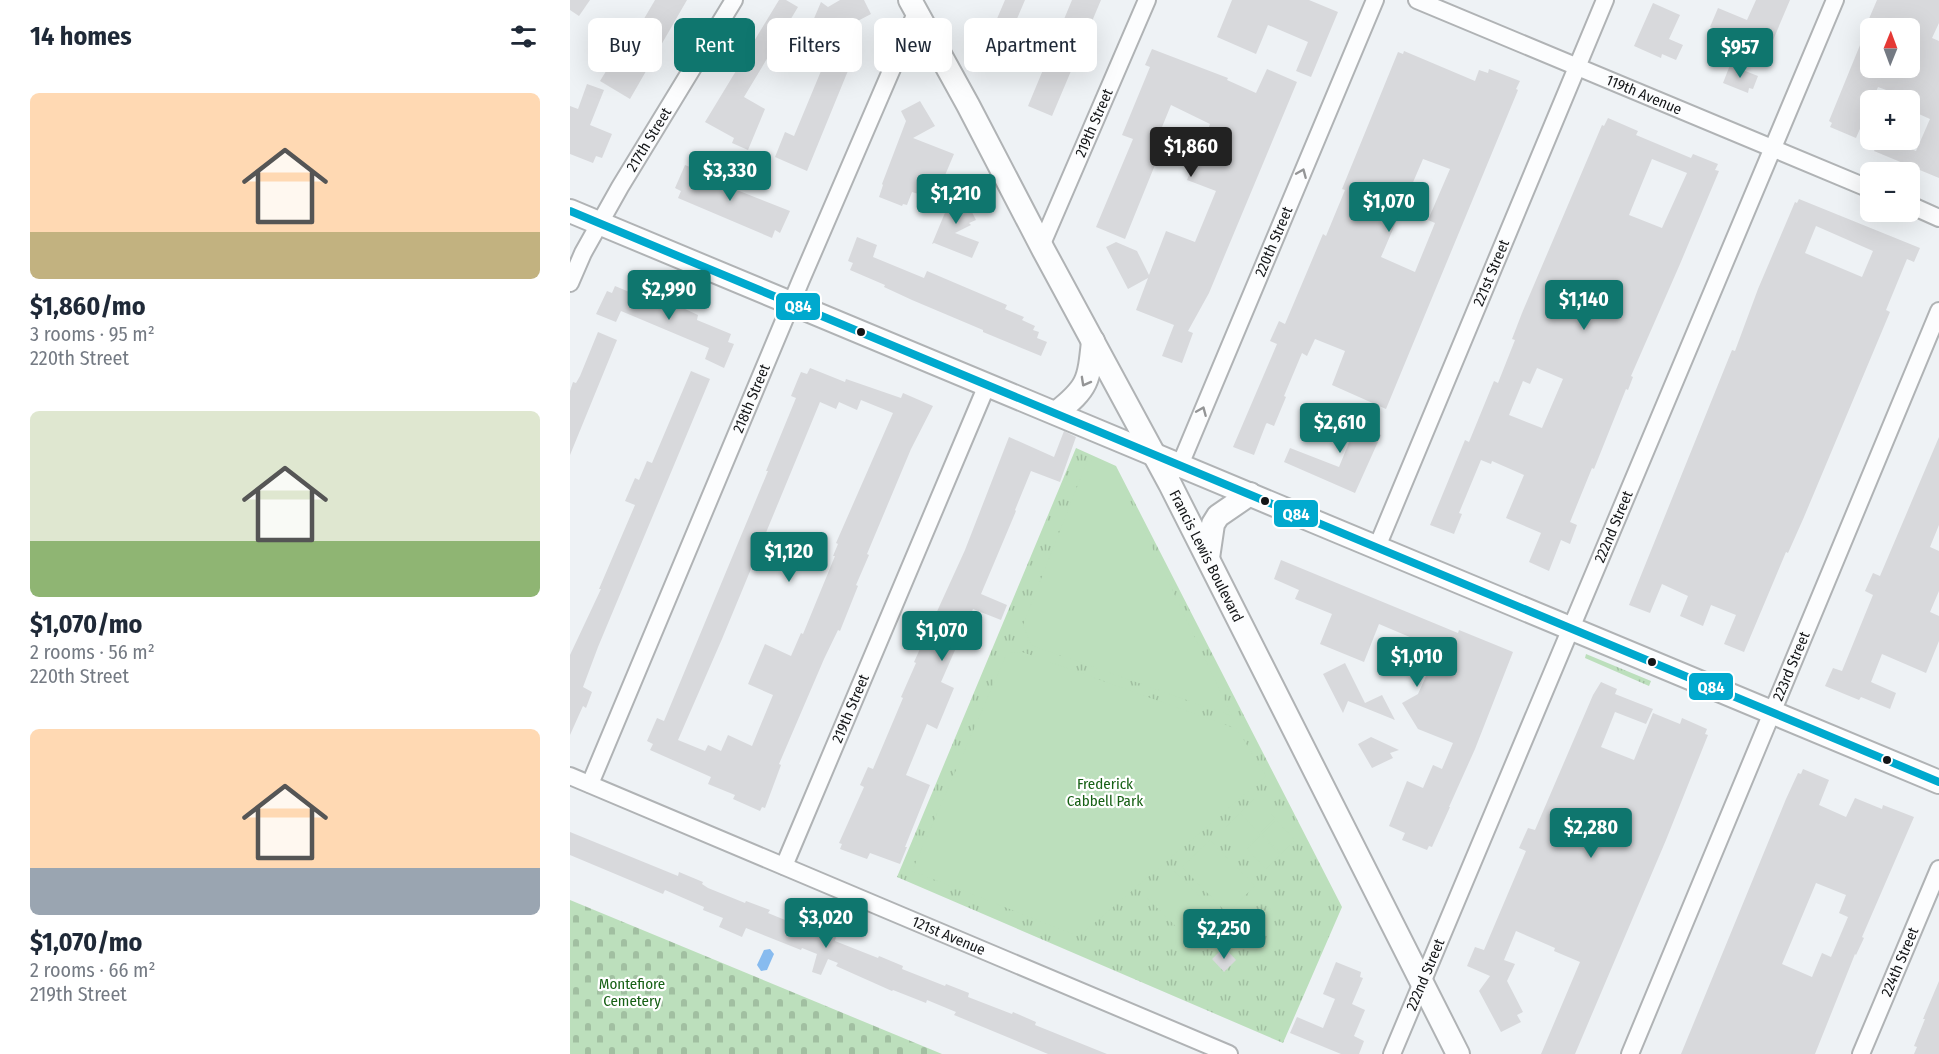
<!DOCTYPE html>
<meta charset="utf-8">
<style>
:root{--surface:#fff;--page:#f2f2f3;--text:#1f2937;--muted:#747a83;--accent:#0f766e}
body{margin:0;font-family:"Fira Sans Condensed",sans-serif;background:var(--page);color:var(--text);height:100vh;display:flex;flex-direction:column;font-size:22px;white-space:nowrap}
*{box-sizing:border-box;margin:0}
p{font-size:20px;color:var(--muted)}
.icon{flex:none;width:33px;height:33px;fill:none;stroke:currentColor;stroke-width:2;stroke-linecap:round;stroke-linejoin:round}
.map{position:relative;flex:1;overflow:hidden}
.sheet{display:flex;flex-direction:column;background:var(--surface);width:570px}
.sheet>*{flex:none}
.guide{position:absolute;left:18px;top:18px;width:570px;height:54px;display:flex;gap:12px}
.needle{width:39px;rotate:1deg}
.tools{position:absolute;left:1290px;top:18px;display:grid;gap:12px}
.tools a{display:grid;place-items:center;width:60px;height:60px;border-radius:9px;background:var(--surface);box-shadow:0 6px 24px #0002;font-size:30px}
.price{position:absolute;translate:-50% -51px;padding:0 14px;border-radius:6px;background:var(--accent);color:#fff;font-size:20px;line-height:39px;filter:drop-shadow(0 2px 3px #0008)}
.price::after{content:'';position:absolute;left:50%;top:36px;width:18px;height:14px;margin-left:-9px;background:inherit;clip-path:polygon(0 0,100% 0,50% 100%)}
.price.active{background:#222;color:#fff}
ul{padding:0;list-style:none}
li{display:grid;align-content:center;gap:12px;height:318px;padding:0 30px}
li span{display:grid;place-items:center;height:186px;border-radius:9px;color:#555}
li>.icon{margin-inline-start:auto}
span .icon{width:108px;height:108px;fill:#fffc;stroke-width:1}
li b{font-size:26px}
h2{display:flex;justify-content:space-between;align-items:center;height:72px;padding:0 30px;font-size:26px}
.chip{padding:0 21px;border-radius:9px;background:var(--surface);box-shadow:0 6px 24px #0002;font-size:21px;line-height:54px}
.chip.active{background:var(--accent);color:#fff}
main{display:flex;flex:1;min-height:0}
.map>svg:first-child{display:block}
</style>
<main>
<section class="sheet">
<h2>14 homes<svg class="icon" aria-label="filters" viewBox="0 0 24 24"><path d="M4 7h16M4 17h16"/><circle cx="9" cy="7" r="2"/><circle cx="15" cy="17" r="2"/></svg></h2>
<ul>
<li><span style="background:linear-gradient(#ffd9b3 75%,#c2b280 0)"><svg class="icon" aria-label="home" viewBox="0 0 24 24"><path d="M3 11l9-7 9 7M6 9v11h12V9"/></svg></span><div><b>$1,860/mo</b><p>3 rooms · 95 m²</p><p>220th Street</p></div></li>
<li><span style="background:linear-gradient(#dfe7d0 70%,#8fb573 0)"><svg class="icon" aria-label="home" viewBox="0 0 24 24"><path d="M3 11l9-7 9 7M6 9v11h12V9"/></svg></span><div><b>$1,070/mo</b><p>2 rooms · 56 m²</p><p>220th Street</p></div></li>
<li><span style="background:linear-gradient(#ffd9b3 75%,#9aa5b1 0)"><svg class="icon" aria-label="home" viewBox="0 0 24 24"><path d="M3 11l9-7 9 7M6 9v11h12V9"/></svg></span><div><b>$1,070/mo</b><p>2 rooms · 66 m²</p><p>219th Street</p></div></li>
</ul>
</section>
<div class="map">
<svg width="1369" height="1054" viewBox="0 0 1369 1054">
<defs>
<pattern id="grass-tufts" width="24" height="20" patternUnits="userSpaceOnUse" patternTransform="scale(1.5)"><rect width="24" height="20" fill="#bcdfbc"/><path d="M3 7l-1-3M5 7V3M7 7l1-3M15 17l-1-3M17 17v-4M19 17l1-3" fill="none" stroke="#a1bfa1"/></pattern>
<pattern id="cemetery-stones" width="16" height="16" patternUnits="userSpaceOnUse" patternTransform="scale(1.5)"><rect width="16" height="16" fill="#bcdfbc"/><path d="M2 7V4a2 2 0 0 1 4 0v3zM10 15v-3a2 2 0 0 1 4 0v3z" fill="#a1bfa1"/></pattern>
</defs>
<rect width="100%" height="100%" fill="#eef2f5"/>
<path fill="url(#grass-tufts)" d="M506 448 546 466 772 907 713 1043 327 877Z
M1016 654 1081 681 1079 686 1015 658Z"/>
<path fill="url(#cemetery-stones)" d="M0 900 372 1054H0Z"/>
<path fill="#bcdfbc" d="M518 459 544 467 662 716 461 645 453 625Z
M452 652 667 729 696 776 509 936 342 871 437 653Z
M685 798 705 818 691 832 671 812Z
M670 813 690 834 676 847 656 827Z
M706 820 725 840 711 854 692 834Z
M691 835 710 855 696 869 677 849Z
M640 840 685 886 657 913 612 867Z
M604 871 653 919 626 946 577 898Z"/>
<path fill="#87bbef" d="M200 949 204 954 197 970 191 971 187 965 194 950Z"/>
<path fill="#d8d9dc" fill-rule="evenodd" d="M0 0H20L9 16 0 10Z
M85 0H117L60 99 30 81 46 55 51 58Z
M209 0H216L228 7 174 97 195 109 178 150 162 143 164 138 135 122Z
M270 0H294L301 14 263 34 287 43 282 55 284 56 237 171 205 157 215 132 224 136 251 71 230 60 234 51 231 49 251 2 258 7Z
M435 0H455L440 35 423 28Z
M502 0H531L482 116 458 106Z
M662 0H739L768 12 741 77 726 71 738 42 698 25 686 54 647 37Z
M1186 0H1220L1198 52 1140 27 1148 8 1177 20Z
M1307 0H1369V23L1362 38 1369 41V178L1304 151 1309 140H1319L1346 151 1360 119 1340 110V99L1308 87 1286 138 1260 127 1262 123 1259 121 1297 28H1295ZM1300 28H1340V68H1300Z
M1083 3 1110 15 1099 39 1113 45 1106 60 1092 54 1091 58 1064 46Z
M582 49 658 78 657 80 686 93 697 69 727 82 639 293 618 331 623 333 612 363 592 356 604 325 566 310 578 278 558 289 536 247 546 242 567 251 579 275 596 231 625 242 646 191 617 180 621 170 589 155 555 239 526 227 563 139 552 135 580 67 575 65ZM601 105 640 124 629 153 598 140 600 136 590 132Z
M834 51 905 81 909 70 918 73 919 69 950 81 946 89 948 90 816 409 762 385 775 351 745 339 737 356 732 353 714 396 716 397 704 426 697 423 696 424 684 455 663 447 707 344 700 341 709 321 715 324 753 234 756 236 775 190 772 189 828 52 833 54ZM853 159 880 169 858 220 865 223 845 272 811 257Z
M1160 65 1188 76 1183 89 1179 88 1178 93 1153 83Z
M17 84 34 90 20 125 42 134 32 158 26 156 23 163 0 154V106L8 109Z
M350 101 365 126 343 138 384 154 365 199 342 192 337 205 333 204 332 206 309 197 313 185 312 184 336 121 331 111Z
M1038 118 1068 131 1066 135 1121 158 1123 154 1148 164 1145 170 1149 171 1110 264 1061 376 1063 377 1058 390 1056 389 1024 469 1022 468 1000 522 1007 525 1000 544 991 540 979 571 959 562 971 533 936 518 954 475 922 461 921 464 911 460 889 513 892 514 884 534 860 525 895 440 899 442 924 381 928 383 945 340 942 339 952 313 1032 125 1034 126ZM1082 159 1117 173 1092 228 1059 215ZM967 368 993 379 972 428 939 415 953 381 960 384Z
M115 165 155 181 154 185 220 211 210 233 205 230 202 238 108 198 111 191 105 188Z
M387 183 406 220 399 223 401 225 385 233 409 242 402 258 364 243 362 244 379 203 367 200 384 191Z
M1229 199 1350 248 1344 262 1337 259 1316 310 1320 312 1234 517 1218 553 1216 552 1174 652 1154 644 1166 615 1141 605 1133 626 1110 616 1118 596 1092 584 1080 613 1059 605 1162 350 1165 351 1188 289 1225 202 1227 203ZM1246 226 1303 251 1292 277 1235 253Z
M287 237 307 245 303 257 354 278 357 271 437 305 435 309 454 317 452 320 465 326 463 330 469 332 467 338 477 342 471 356 413 332V330L342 300 314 287 315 285 280 270 283 263 278 261Z
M45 286 93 306 97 297 116 305 115 309 128 315 127 320 161 334 158 342 164 344 154 368 135 359 139 348 51 311 46 322 26 314 37 291 42 293Z
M28 332 47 340 0 455V391L3 382 6 383 10 376Z
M240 368 275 382 276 379 331 398 333 393 363 406 341 449 297 554 299 555 286 585 288 586 270 631 268 630 254 659 209 764 211 765 195 808 192 807 190 811 163 799 165 795 138 784 141 777 80 750 83 744 77 741 87 718 94 721 198 471H196L226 398 221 396 228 379 231 372 237 374ZM291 400 323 413 266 543 268 544 263 556H265L233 634 231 633 221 656 195 644 178 684 203 695 182 746 158 735 151 751 138 745 135 751 108 740 152 639 250 402 266 409 269 402 287 410Z
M121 371 140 379 28 647 13 687 22 692 16 708 13 706 0 735V655L31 589H29L65 505 55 501 65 478 69 480 77 461 82 463Z
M750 410 811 435 785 493 714 462 720 448 769 467 780 440 744 425Z
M494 431 506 437 490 482 461 471 445 510 446 511 411 594 437 605 431 620 403 609 371 682 384 688 367 729 357 724 336 775 360 785 335 847H337L330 864 300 853 297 859 270 849 272 844 269 843 294 787 290 785 298 767 303 769 333 698 331 697 346 663 344 662 395 550 439 437 484 457Z
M1369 437V525L1360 547 1369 551V591L1360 612 1369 616V641L1356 673 1312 654 1301 682 1326 693 1320 709 1291 697 1289 700 1255 686 1263 668 1272 671 1303 595 1295 591 1303 573 1310 576Z
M711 560 888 633 889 630 943 652 905 749 879 807H880L862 847 859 846 857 850 832 840 835 833 819 826 837 781 853 788 863 765 872 769 883 743 848 729 832 703 848 694 868 649 809 624 794 662 750 644 762 614 725 599 729 590 704 579Z
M775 663 795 703 812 695 825 720 778 701 773 713 753 674Z
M1031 682 1047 689 1045 694 1083 709 1076 724 1045 712 1031 747 1064 760 1083 713 1110 724 1112 718 1137 729 1135 734 1138 735 1096 840 1005 1054H971L1010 962 984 951 985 948 946 931 934 960 945 964 937 981 953 1012 947 1015 951 1022 931 1032 909 991 920 976 897 966 905 947 914 950 956 851 949 848 958 828 965 830 1023 695Z
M801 737 829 750 820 753 823 758 802 768 788 744Z
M1233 769 1259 780 1249 805 1276 817 1285 798 1312 809 1313 805 1344 817 1292 937 1294 938 1286 955 1285 954 1245 1054H1111L1216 799 1228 773 1231 774ZM1246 883 1276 895 1269 913 1278 917 1261 957 1252 953 1242 977 1212 964Z
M0 832 108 876 109 872 133 882 132 884 138 888 175 903 176 901 200 910 198 913 242 931 243 928 253 932 266 937 265 941 308 958 309 956 333 966 332 969 375 986 376 984 399 993 398 997 442 1014 443 1012 466 1022 465 1025 537 1054H478L384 1015 386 1012 357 1000 356 1003 323 990 322 991 266 966 268 963 258 959 251 975 242 972 247 954 232 948 231 950 176 928 172 937 149 927 153 918 133 910 134 907 95 890 93 894 0 855Z
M654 947 666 960 654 972 642 959Z
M766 962 791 972 790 977 793 978 782 1004 795 1010 784 1036 794 1041 789 1054H771L720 1033 727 1017 753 1028 765 999 753 994Z
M1369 981V1054H1344L1347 1047 1344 1046 1355 1019H1353Z"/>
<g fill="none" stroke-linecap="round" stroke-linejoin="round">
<defs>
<g id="street">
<path id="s1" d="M847 0 1300 189"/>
<path d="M1340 205 1369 218"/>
<path id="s2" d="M471 246 577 0"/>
<path id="s3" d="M0 283 13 253 50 187 164 0"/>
<path id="s4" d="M601 474 610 465 805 0"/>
<path id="s5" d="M807 547 1035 0"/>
<path id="s6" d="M0 776 659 1054"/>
<path id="s7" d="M20 784 231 280 346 13"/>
<path id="s8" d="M214 866 417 385"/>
<path id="s9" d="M822 1054 1265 0"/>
<path id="s10" d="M1060 1054 1369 311"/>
<path id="s11" d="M1291 1054 1369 869"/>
</g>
<g id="secondary">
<path id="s12" d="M340 0 398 105 474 251 600 484 888 1054"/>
<path d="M0 211 1369 782"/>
<path d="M486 413C518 388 519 381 523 341"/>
<path d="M638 558 643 524 648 516 680 494"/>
</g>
</defs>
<use href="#street" stroke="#b0b3b5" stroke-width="20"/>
<use href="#secondary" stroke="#b0b3b5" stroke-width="26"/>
<use href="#street" stroke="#fcfdfe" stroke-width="16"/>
<use href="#secondary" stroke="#fcfdfe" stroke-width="22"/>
<defs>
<path id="bus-1" d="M0 211 1369 782"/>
</defs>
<use href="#bus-1" stroke="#fff" stroke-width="12"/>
<use href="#bus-1" stroke="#00a9ce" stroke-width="8"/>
</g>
<defs><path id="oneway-chevron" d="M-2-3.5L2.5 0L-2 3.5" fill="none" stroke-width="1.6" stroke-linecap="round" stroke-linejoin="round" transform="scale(1.5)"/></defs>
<g stroke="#949596">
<use href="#oneway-chevron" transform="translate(732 173) rotate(-67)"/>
<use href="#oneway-chevron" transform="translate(515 382) rotate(119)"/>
<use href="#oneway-chevron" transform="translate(632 411) rotate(-67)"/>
</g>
<g fill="#141618" stroke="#fff" stroke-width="2">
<circle cx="291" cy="332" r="5"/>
<circle cx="695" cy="501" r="5"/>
<circle cx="1082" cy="662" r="5"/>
<circle cx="1317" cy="760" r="5"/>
</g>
<g text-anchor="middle" stroke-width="4.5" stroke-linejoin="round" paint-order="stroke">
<g font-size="15" fill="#141618" stroke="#fff">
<text dy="5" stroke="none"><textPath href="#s1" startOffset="246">119th Avenue</textPath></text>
<text dy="5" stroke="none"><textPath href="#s2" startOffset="134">219th Street</textPath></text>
<text dy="5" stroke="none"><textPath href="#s3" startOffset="164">217th Street</textPath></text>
<text dy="5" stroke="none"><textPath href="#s4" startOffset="255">220th Street</textPath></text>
<text dy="5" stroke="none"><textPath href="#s5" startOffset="297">221st Street</textPath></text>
<text dy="5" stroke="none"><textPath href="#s7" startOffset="418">218th Street</textPath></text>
<text dy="5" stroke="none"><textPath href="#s9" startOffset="572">222nd Street</textPath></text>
<text dy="5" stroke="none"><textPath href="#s12" startOffset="630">Francis Lewis Boulevard</textPath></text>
<text dy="5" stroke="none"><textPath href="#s10" startOffset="420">223rd Street</textPath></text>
<text dy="5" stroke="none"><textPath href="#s8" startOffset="171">219th Street</textPath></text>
<text dy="5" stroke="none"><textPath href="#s6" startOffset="411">121st Avenue</textPath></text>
<text dy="5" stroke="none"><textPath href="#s11" startOffset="100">224th Street</textPath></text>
<text dy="5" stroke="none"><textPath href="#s9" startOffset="86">222nd Street</textPath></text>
</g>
<g font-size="15" fill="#176015" stroke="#fff">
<text x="535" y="789">Frederick<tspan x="535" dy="17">Cabbell Park</tspan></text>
<text x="62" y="989">Montefiore<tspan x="62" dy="17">Cemetery</tspan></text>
</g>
</g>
<g stroke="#fff" stroke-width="2">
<rect x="205" y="292" width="46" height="29" rx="6" fill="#00a9ce"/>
<rect x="703" y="499" width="46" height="29" rx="6" fill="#00a9ce"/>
<rect x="1118" y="672" width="46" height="29" rx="6" fill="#00a9ce"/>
</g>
<g font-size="16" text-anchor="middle" font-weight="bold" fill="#fff">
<text x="228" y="312">Q84</text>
<text x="726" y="520">Q84</text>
<text x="1141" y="693">Q84</text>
</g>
</svg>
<div class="tools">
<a><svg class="needle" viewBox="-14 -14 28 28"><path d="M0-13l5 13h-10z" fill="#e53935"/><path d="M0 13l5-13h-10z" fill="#747a83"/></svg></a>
<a>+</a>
<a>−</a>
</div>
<b class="price" style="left:1170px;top:79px">$957</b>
<b class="price active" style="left:621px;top:178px">$1,860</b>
<b class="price" style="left:160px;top:202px">$3,330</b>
<b class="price" style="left:386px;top:225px">$1,210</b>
<b class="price" style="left:819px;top:233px">$1,070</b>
<b class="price" style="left:99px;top:321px">$2,990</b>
<b class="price" style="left:1014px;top:331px">$1,140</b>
<b class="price" style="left:770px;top:454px">$2,610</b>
<b class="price" style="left:219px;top:583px">$1,120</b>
<b class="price" style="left:372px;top:662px">$1,070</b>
<b class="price" style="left:847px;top:688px">$1,010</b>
<b class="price" style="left:1021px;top:859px">$2,280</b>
<b class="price" style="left:256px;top:949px">$3,020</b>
<b class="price" style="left:654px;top:960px">$2,250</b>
<div class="guide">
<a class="chip">Buy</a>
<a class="chip active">Rent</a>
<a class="chip">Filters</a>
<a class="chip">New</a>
<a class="chip">Apartment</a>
</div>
</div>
</main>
